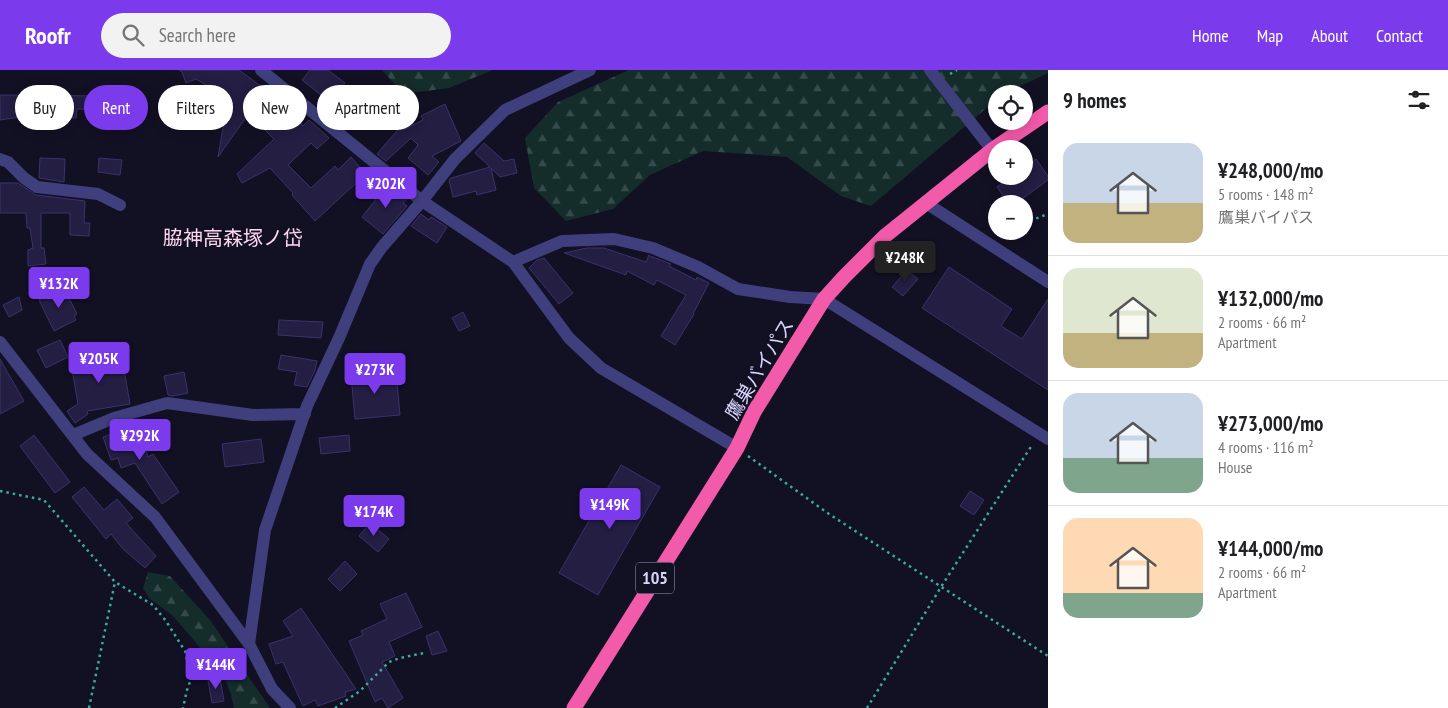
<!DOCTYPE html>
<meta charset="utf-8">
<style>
:root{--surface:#fff;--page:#f2f2f2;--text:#202124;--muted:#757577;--line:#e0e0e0;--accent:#7c3aed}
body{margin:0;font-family:"PT Sans Narrow","Noto Sans JP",sans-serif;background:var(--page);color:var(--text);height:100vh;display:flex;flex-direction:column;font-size:19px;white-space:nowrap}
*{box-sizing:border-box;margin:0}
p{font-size:16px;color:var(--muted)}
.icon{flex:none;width:28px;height:28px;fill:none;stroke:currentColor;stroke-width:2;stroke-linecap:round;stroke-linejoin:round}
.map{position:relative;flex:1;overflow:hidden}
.side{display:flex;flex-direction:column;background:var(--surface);width:400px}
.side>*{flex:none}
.banner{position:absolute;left:15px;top:15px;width:475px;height:45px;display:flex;gap:10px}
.fabs{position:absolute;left:988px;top:15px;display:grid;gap:10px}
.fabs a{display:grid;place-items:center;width:45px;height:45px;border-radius:50%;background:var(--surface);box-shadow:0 2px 12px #0003;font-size:25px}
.price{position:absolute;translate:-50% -42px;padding:0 11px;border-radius:5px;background:var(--accent);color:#fff;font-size:16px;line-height:32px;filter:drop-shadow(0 1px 2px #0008)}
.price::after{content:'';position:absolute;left:50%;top:30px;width:15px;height:11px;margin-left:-8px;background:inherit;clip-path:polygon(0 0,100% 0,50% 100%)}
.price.current{background:#222;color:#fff}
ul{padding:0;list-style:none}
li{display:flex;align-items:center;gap:15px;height:125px;padding:0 15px}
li+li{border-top:1px solid var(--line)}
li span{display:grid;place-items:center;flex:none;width:140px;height:100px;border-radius:15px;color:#555}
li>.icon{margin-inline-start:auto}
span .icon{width:60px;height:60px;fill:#fffc;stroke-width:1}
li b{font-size:21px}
h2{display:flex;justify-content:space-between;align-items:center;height:60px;padding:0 15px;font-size:21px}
.chip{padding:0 18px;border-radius:22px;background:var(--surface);box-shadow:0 2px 12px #0003;font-size:18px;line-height:45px}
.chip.current{background:var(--accent);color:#fff}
header{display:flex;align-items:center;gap:30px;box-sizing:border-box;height:70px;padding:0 25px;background:var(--accent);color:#fff}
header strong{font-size:24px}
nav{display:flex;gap:28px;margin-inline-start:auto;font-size:18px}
.search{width:350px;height:45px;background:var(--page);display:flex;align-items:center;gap:12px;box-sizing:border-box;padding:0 18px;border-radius:28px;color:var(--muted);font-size:19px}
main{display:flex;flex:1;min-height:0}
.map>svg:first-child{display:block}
</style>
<header>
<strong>Roofr</strong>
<div class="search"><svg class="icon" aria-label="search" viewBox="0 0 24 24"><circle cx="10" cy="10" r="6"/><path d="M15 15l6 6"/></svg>Search here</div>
<nav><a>Home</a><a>Map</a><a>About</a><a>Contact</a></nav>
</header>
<main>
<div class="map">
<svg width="1048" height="638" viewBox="0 0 1048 638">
<defs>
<pattern id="forest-firs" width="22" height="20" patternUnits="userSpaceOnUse" patternTransform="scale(1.25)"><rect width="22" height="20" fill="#142c2a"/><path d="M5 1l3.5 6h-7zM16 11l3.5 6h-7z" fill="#354a4a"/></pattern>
</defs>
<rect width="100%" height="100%" fill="#121023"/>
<path fill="url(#forest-firs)" d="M382 0H493L449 18 403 24Z
M629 0H1048V3L1004 24H996V30L871 136 841 126 787 87 703 81 650 105 613 139 566 151 534 118 525 68 558 32Z
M148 502 170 506 210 550 270 638H234L231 625 223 604 172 545 150 529 143 518Z"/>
<path fill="#231e42" stroke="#3b326c" d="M179 0H239L266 20 249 43 248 42 247 46 218 87 228 28 196 9 186 13 182 2Z
M310 0H328L345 13 330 32 302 10Z
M0 25 103 26V40L77 39 76 48 35 46V49L21 51 20 47 0 50Z
M445 34 461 71 432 86 439 92 428 105 408 88 418 75 411 68 386 91 377 84 401 56 405 59 423 50 421 46Z
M287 38 303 56 309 50 329 68 317 79 311 73 288 95 311 118 335 96 338 100 351 87 363 101 367 97 374 102 359 116 356 113 315 151 292 125 293 123 270 98 242 113 237 104 274 69 264 59Z
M484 73 504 91 514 89 517 103 500 107 491 98 496 120 477 125 476 121 453 127 449 110 451 108 490 97 475 83Z
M40 88 65 89 64 112 39 108Z
M99 88 122 90 120 105 98 102Z
M1036 89 1048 106V110L1015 134H1009L997 117 1012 106H1024V98Z
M0 113H18L36 125 85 131 84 153H90L89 166 70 165V143H41V178H44L46 194 28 196V180L33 178 30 158H27L26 143H0Z
M388 114 407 129 403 133 407 136 383 164 362 147Z
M421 144 429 150 431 147 447 157 437 173 411 156Z
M587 178H604L646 192 649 185 650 186 671 194 669 196 696 210 697 207 709 213 693 244H694L675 275 661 266 686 225 657 210 654 215 627 201 626 205 564 183Z
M544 188 573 223 559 234 529 198 537 190Z
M949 197 1012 239 1001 256 1022 269 1048 229V320L922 238Z
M907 200 918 209 903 226 892 217Z
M64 218 77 244 74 246 76 250 54 261 39 230Z
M19 227 22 240 9 247 3 235Z
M463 242 470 256 459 261 452 248Z
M279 250 323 252 321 268 278 265Z
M60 270 68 287 46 298 37 280Z
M121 282 130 334 87 341 88 344 75 353 67 341 78 334 71 293 85 285 87 289Z
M281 285 317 291 315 300 307 317 294 315 297 302 278 299Z
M0 289 24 331 0 344Z
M396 301 400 345 355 349 351 305Z
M184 302 188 323 173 326 168 325 164 306Z
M136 355 148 387 153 384 179 422 162 434 135 393 121 398 118 388 111 390 103 367Z
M34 365 70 412 55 423 20 376Z
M349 365 350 381 321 384 319 368Z
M261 369 264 392 225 397 222 374Z
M621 395 660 417 598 525 559 503Z
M84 417 104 440 117 429 133 448 126 453 156 486 145 498 123 479 111 464 106 469 72 427Z
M970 421 984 430 974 445 960 436Z
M370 453 389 469 378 482 359 466Z
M345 491 357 504 340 521 328 509Z
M406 523 422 557 389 572 395 586 382 592 403 628 388 638 382 628 375 632 349 571 363 565 361 561 387 549 380 534Z
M301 538 356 619 345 622 346 626 318 636 315 630 303 636 283 592 276 594 269 574 293 566 283 551Z
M438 561 447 581 432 585 426 566Z
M220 608 224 631 212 633 208 610Z"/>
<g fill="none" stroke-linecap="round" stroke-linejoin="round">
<path stroke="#39aca0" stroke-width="2.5" stroke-dasharray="2.5 4" stroke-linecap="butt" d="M950 4 957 0
M1024 153 1048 144
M1001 166 1007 161
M748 386 829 444 1048 586
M0 421 44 430 115 512 153 535 166 551 185 581 191 609 187 620 183 638
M89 638 115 512
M335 638 360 621 389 592 400 588 424 583
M867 638 941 517 1032 375"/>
<path stroke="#3f3f7e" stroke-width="12" d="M261 0 422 131 513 192 569 268 601 298 737 378
M930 0 992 80
M0 89 8 92 24 108 37 117 98 124 120 135
M926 133 1048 212
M513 192 562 171 614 169 653 178 698 197 738 219 790 227 824 229 1048 369
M0 272 87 384 155 447 249 574 272 619 290 638
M73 365 114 348 167 333 253 345 305 344
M249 574 265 460 307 336 339 268 370 194 382 177 422 131 455 89 505 40 590 0"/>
<path stroke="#f25aaa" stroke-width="15" d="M574 638 737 378 754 342 824 229 844 207 885 166 992 80 1048 42"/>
</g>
<g text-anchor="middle" stroke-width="4.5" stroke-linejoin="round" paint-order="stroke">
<rect fill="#121023" stroke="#9d9abb" stroke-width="1" x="636" y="492.5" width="38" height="31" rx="4"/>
<g font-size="18" font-weight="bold" fill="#d8d5fc">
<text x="655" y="514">105</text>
</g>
<g font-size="19" fill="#d8d5fc" stroke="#121023">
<text transform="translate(759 299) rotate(-59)" y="7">鷹巣バイパス</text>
</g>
<g font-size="20" fill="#fcd7f0" stroke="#121023">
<text x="233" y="175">脇神高森塚ノ岱</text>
</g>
</g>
</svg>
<div class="fabs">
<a><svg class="icon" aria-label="locate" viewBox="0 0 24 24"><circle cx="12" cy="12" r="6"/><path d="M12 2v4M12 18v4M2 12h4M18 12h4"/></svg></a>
<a>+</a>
<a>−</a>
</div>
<b class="price" style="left:386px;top:139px">¥202K</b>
<b class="price current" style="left:905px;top:213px">¥248K</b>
<b class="price" style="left:59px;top:239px">¥132K</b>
<b class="price" style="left:99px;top:314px">¥205K</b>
<b class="price" style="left:375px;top:325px">¥273K</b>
<b class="price" style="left:140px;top:391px">¥292K</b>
<b class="price" style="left:610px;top:460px">¥149K</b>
<b class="price" style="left:374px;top:467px">¥174K</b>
<b class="price" style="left:216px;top:620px">¥144K</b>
<div class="banner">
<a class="chip">Buy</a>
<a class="chip current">Rent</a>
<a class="chip">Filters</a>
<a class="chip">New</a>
<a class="chip">Apartment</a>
</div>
</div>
<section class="side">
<h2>9 homes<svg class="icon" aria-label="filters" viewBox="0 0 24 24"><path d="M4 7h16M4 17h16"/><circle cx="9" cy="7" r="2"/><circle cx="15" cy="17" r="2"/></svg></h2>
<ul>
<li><span style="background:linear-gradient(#c9d6e8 60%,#c2b280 0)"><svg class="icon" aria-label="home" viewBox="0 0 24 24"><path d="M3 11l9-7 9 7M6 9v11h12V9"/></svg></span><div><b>¥248,000/mo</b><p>5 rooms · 148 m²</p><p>鷹巣バイパス</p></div></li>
<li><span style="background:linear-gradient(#dfe7d0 65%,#c2b280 0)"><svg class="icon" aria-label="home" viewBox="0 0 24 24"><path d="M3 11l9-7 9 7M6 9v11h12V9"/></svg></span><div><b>¥132,000/mo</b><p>2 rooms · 66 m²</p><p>Apartment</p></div></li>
<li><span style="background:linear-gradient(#c9d6e8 65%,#7fa58c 0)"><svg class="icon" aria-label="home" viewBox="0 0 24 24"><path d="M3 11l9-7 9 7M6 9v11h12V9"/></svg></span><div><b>¥273,000/mo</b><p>4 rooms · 116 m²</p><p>House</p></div></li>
<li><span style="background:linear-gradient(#ffd9b3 75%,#7fa58c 0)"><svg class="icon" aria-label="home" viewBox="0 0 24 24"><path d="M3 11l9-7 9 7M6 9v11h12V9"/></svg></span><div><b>¥144,000/mo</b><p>2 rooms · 66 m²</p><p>Apartment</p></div></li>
</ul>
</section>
</main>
